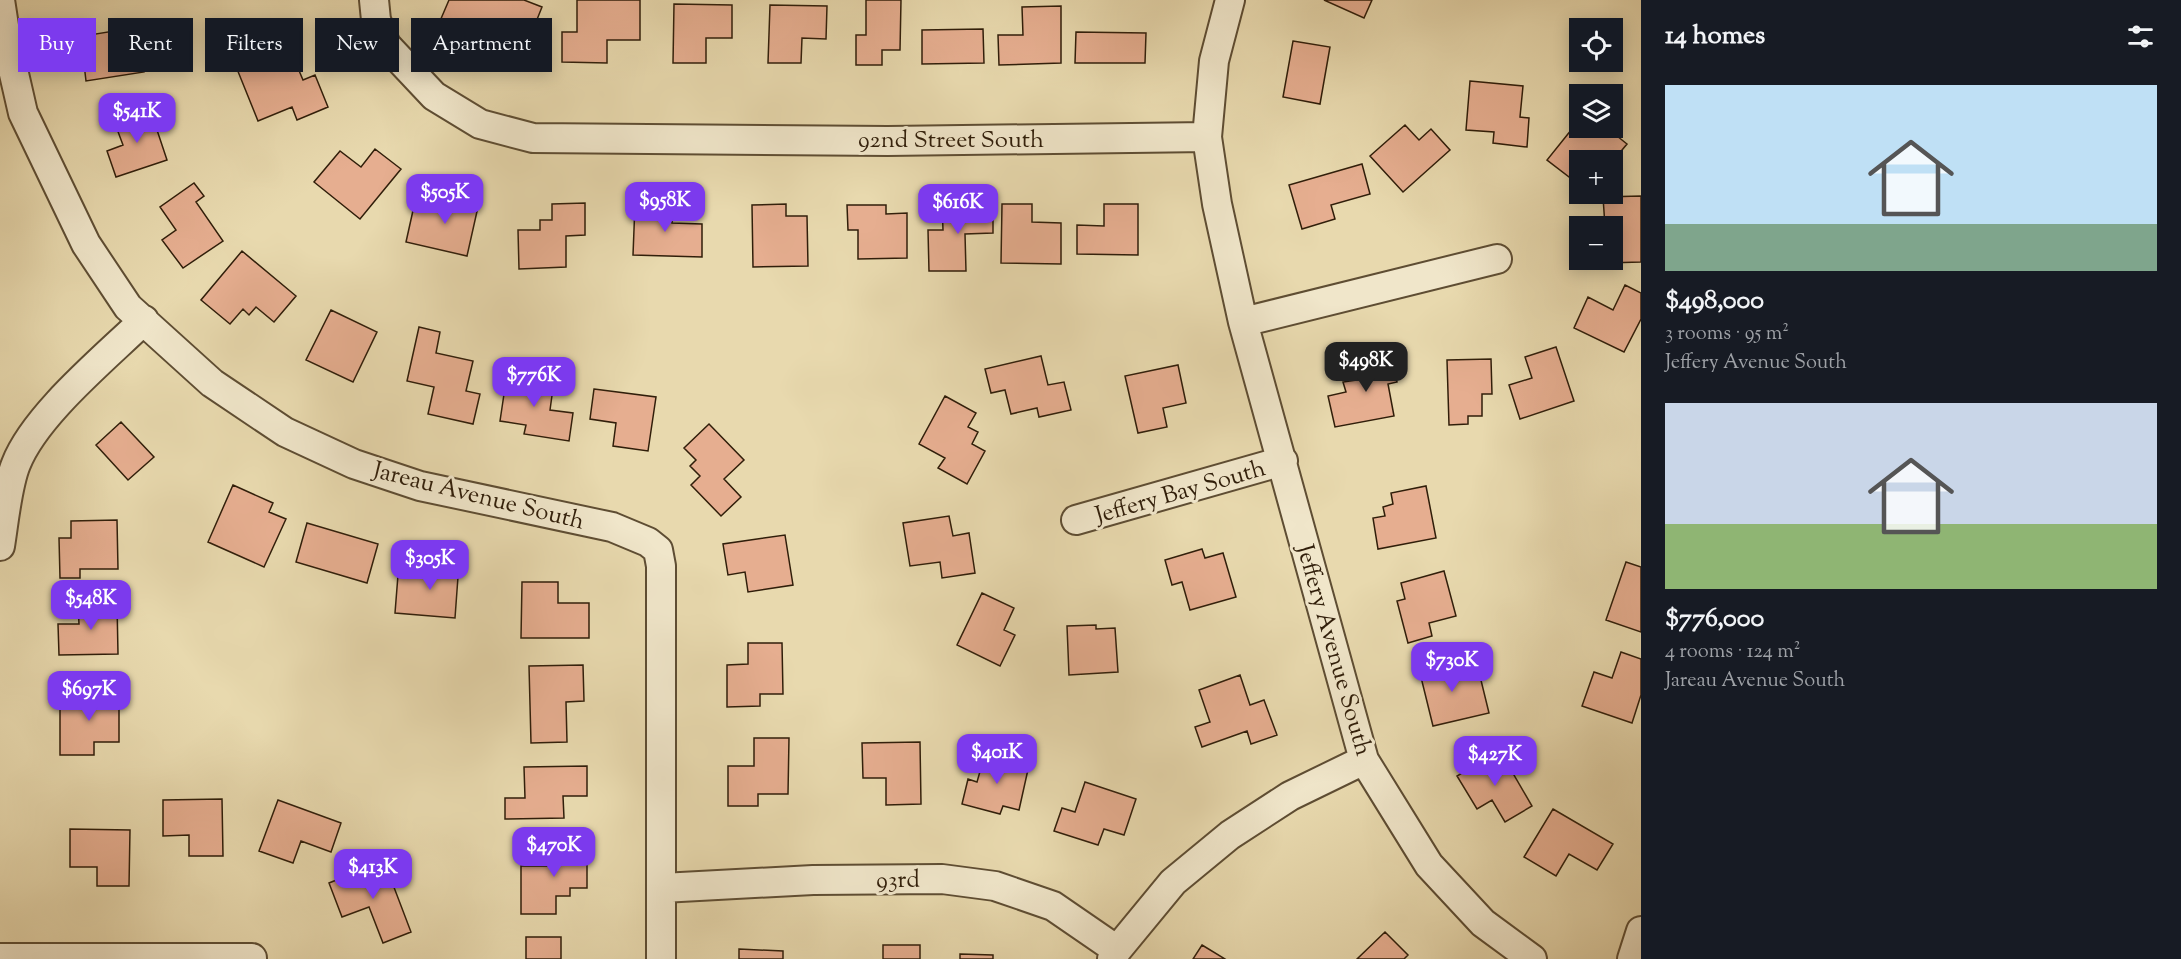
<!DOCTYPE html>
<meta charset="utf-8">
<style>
:root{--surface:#171b24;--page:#20242c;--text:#f1f3f6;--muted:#9ea1a6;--accent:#7c3aed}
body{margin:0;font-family:"Sorts Mill Goudy",serif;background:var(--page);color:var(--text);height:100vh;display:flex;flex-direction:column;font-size:22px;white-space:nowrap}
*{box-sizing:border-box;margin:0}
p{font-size:20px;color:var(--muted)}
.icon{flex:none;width:33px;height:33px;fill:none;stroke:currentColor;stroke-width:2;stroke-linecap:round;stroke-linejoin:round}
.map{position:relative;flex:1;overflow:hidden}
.side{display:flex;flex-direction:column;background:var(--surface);width:540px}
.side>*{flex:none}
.hud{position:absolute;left:18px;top:18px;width:570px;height:54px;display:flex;gap:12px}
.controls{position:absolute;left:1569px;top:18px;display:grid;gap:12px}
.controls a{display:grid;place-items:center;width:54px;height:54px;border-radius:0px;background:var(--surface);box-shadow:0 3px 15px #0003;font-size:30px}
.price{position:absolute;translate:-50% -51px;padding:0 14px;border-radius:12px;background:var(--accent);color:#fff;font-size:20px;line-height:39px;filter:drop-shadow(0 2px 3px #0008)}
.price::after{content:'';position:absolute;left:50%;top:36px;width:18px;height:14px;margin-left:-9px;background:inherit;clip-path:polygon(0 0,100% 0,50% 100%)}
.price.selected{background:#222;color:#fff}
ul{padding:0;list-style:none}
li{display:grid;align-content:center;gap:12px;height:318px;padding:0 24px}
li span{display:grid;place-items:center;height:186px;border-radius:0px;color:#555}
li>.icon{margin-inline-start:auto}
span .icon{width:108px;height:108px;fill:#fffc;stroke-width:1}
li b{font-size:26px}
h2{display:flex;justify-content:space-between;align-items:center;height:72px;padding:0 24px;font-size:26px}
.chip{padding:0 21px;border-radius:0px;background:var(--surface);box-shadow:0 3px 15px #0003;font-size:21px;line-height:54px}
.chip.selected{background:var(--accent);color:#fff}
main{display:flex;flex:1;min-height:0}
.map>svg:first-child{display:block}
</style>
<main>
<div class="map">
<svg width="1641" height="959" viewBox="0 0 1641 959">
<rect width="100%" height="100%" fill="#e8d9ae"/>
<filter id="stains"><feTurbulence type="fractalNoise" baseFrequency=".00333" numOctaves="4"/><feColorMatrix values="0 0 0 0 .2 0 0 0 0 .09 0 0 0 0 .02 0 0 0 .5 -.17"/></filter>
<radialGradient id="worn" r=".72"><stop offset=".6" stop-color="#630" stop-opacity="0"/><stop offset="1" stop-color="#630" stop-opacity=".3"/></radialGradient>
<path fill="#e6ae90" stroke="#301e0a" stroke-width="1.5" d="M449 0H524L542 7 526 47 473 26 471 33 440 21Z
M577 0H640V40H607V63L562 62V32H577Z
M866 0H901L900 50H882V65H856V35H866Z
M1324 0H1372L1364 18Z
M674 4 732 5V38H706V63H673Z
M770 5 827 6 826 39 802 38 801 63H768Z
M1061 6V63L999 65 998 35H1023L1022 7Z
M89 24 90 35 120 30 123 47 139 44 144 72 86 81 84 64 69 67 63 28Z
M983 29 984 63 922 64V30Z
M1076 32 1146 33 1145 63H1075Z
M1293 41 1330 47 1320 104 1283 97Z
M292 54 303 80 315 75 328 107 297 120 292 107 258 121 237 69 254 63 256 69Z
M1470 81 1523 86 1520 117 1529 118 1527 147 1493 143 1494 132 1466 130Z
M150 109 167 160 116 177 107 151 123 145 114 121Z
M1580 119V128H1607L1627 144 1612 162V160H1580V172L1573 180 1547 160Z
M1405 125 1419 140 1431 129 1450 150 1403 192 1370 156Z
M375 149 401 169 360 219 314 182 340 151 361 167Z
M1362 164 1370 194 1331 205 1335 219 1302 229 1289 185Z
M194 183 204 196 196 202 223 241 183 268 162 240 176 230 160 207Z
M453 192 480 198 467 256 406 242 414 206 434 210 437 198 451 202Z
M1641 196V262L1606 263V260H1612V226H1605L1603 197Z
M585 203V235L566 236V267L519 269 518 230H540V220H552V204Z
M993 203V233L965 234 966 271H929L928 230H943L942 204Z
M635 204 673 205 672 223 702 224V257L633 255Z
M786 204V216H807L808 266 753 267 752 205Z
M1002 204H1032V222L1061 223V264L1001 263Z
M1104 204H1138V255L1077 254V225L1104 226Z
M847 205H886V214L907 213V258L858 259V230H848Z
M242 251 296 296 274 322 256 307 249 315 243 309 230 324 201 300Z
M1625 285 1641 293V319L1624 352 1574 328 1588 297 1613 310Z
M331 310 377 332 353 382 306 360Z
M419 327 440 332 436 353 473 361 466 391 480 394 473 424 428 414 434 387 407 381Z
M1556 347 1574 401 1520 419 1509 385 1532 378 1525 357Z
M1391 354 1397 382 1388 384 1394 416 1335 427 1328 396 1346 392 1343 382 1356 380 1353 362Z
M1041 356 1048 385 1064 382 1071 410 1039 417 1037 408 1011 414 1005 390 991 393 985 369Z
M1491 359 1492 394H1482V416H1468V424L1449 425 1447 360Z
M1178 365 1186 403 1163 408 1167 427 1138 433 1125 376Z
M507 374 554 381 550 410 573 413 569 441 524 434 526 425 500 421Z
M594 389 656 397 648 451 613 446 616 423 590 419Z
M945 396 976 413 968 427 978 432 972 444 985 451 967 484 938 468 945 458 919 444Z
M121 422 154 457 128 480 96 445Z
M709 424 744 460 724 479 741 497 721 516 691 485 700 476 690 466 696 460 684 448Z
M233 485 273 503 269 512 286 519 264 567 208 542Z
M1426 486 1436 538 1378 549 1373 518 1385 516 1383 507 1393 504 1391 493Z
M949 516 953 536 969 533 975 573 942 578 940 562 910 566 903 523Z
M117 520 118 569H80V578H60L59 538H71V521Z
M307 523 378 544 367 583 296 562Z
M785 535 793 585 748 592 745 572 728 575 723 544Z
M1202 549 1205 558 1223 553 1236 597 1190 610 1182 582 1172 585 1165 560Z
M428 560 459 563 455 618 395 613 398 575 427 577Z
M1626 562 1641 567V632L1606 620Z
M1444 571 1456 616 1429 623 1432 636 1408 643 1397 601 1405 599 1401 583Z
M522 582H558V603H589V638H521Z
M982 593 1014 608 1004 630 1015 635 1000 666 957 645Z
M117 603 118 654 59 655 58 624H79L78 604Z
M1096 625V629L1115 628 1118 672 1069 675 1067 626Z
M748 643H782L783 694H760V706L727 707V665L748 664Z
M1621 652 1641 659V695L1632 723 1582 706 1594 672 1612 678Z
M1442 659 1446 676 1478 668 1489 713 1433 726 1418 665Z
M583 665 584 701 566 702 567 742 531 743 529 666Z
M1240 675 1250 705 1264 700 1277 735 1251 744 1247 731 1202 747 1195 727 1210 722 1199 690Z
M73 690 119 691V742H94V755H60V709H73Z
M754 738H789L788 794H758V806H728V766H754Z
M920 742 921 804 886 805V778H863L862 743Z
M1500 751 1532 806 1505 822 1492 800 1477 809 1457 776Z
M985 754 1029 765 1019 810 1003 806 1000 814 962 804 968 779 977 782Z
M587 766V796H563L564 818 505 819V798H525L524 767Z
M1085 782 1136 799 1124 835 1104 829 1098 845 1054 831 1062 808 1075 812Z
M222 799 223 856H189V835L163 836V800Z
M278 800 341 823 331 852 301 841 293 863 259 851Z
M1553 809 1613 844 1597 870 1569 854 1556 876 1524 857Z
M70 829 130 830 129 886H97V867H70Z
M551 842H587V888H570V896H556V914H521V866H551Z
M384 861 411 932 383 943 369 907 342 917 329 883Z
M1385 932 1408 955 1404 959H1357Z
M526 937H561V959H526Z
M883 945H920V959H883Z
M1202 945 1225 959H1193Z
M739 949 783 951V959H739Z
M960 954 993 955V959H960Z"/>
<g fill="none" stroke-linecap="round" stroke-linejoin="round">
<defs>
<path id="minor" d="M0 0 6 39 23 113 86 244 128 307 212 383 285 432 354 464 420 486 612 527 648 542 658 550 661 566V959
M374 0 376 20 386 45 434 96 480 124 533 138 888 141 1207 137
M1230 0 1214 61 1207 137 1217 204 1243 322 1364 760 1429 865 1483 923 1532 959
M1243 322 1497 259
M1076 520 1283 461
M0 546C4 522 7 486 16 464 35 415 105 358 144 320
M662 888 813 880 942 879 995 886 1053 906 1117 950
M0 958H252
M1112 959 1117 950 1173 882 1230 835 1290 796 1364 760
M1632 959 1641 931"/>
</defs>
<use href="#minor" stroke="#5e4d33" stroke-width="32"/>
<use href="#minor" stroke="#f0e6ca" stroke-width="28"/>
</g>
<g text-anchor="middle" stroke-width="6" stroke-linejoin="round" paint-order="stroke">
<g font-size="24" fill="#301e0a" stroke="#f0e6ca">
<text x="951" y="147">92nd Street South</text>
<text transform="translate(1180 491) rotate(-16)" y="8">Jeffery Bay South</text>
<text transform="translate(479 495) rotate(14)" y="8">Jareau Avenue South</text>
<text transform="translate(1335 650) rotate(74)" y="8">Jeffery Avenue South</text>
<text transform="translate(898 879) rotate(-1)" y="8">93rd</text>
</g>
</g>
<rect width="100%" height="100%" filter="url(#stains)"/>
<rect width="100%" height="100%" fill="url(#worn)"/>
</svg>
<div class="controls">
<a><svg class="icon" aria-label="locate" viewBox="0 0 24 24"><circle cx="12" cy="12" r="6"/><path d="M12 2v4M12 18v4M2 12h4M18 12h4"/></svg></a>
<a><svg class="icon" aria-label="layers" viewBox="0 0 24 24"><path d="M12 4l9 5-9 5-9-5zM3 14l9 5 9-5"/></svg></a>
<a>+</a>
<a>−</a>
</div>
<b class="price" style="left:137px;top:144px">$541K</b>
<b class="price" style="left:445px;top:225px">$505K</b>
<b class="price" style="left:665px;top:233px">$958K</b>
<b class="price" style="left:958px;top:235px">$616K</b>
<b class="price selected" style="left:1366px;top:393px">$498K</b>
<b class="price" style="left:534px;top:408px">$776K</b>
<b class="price" style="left:430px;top:591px">$305K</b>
<b class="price" style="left:91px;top:631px">$548K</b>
<b class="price" style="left:1452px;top:693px">$730K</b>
<b class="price" style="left:89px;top:722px">$697K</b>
<b class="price" style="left:997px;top:785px">$401K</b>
<b class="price" style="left:1495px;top:787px">$427K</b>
<b class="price" style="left:554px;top:878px">$470K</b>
<b class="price" style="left:373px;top:900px">$413K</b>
<div class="hud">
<a class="chip selected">Buy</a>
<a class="chip">Rent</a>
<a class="chip">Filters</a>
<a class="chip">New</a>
<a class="chip">Apartment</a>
</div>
</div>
<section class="side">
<h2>14 homes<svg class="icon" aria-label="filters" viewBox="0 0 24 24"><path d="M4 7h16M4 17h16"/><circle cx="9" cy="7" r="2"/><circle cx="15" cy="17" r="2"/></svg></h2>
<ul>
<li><span style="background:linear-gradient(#bfe0f5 75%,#7fa58c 0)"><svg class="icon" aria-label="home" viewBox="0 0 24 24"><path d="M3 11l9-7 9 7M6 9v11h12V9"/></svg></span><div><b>$498,000</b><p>3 rooms · 95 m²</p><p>Jeffery Avenue South</p></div></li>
<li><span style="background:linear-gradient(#c9d6e8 65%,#8fb573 0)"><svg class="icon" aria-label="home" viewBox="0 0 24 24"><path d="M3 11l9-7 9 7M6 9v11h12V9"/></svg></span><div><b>$776,000</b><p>4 rooms · 124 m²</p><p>Jareau Avenue South</p></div></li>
</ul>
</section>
</main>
